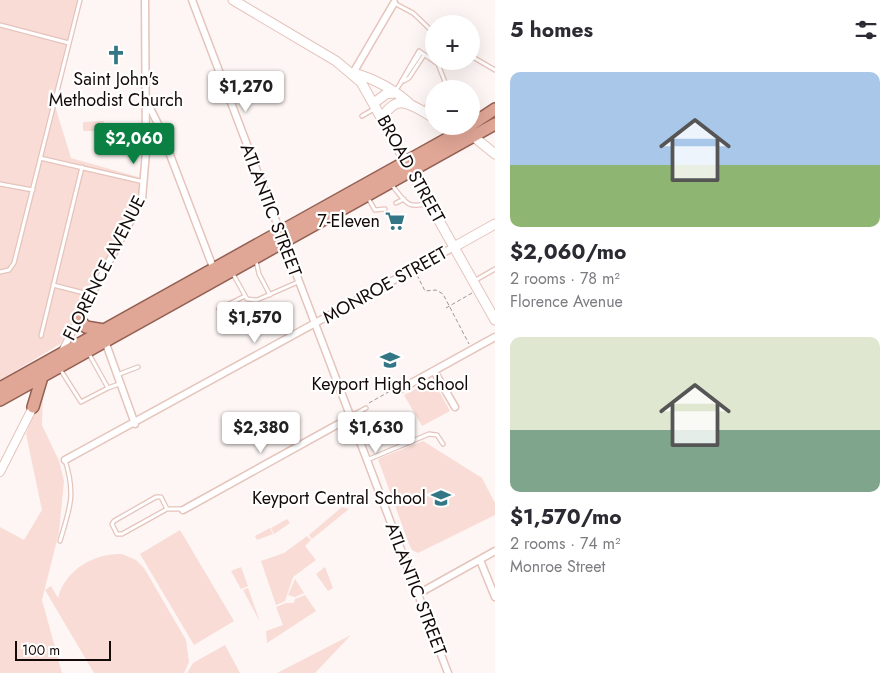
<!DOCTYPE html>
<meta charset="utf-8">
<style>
:root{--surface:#fff;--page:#f2f2f3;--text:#2b2b33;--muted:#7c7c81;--accent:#0b8043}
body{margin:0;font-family:Jost,sans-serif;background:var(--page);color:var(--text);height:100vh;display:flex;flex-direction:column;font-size:19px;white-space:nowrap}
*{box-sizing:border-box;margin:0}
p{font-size:16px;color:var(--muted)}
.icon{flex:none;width:28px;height:28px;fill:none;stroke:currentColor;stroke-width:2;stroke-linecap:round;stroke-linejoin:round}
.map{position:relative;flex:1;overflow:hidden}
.panel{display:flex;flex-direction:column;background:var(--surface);width:400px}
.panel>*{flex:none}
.controls{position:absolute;left:425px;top:15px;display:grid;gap:10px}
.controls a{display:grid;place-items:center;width:55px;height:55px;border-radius:50%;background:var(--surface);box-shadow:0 5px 20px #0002;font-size:25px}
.scale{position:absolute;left:15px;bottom:12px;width:96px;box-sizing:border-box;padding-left:5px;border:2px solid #140a07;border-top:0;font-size:14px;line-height:18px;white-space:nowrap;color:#140a07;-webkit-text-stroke:4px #fff;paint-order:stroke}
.price{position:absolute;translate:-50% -42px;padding:0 11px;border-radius:5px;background:#fff;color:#222;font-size:16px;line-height:32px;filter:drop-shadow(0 1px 2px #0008)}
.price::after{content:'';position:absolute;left:50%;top:30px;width:15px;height:11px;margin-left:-8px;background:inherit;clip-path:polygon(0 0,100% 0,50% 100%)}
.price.on{background:var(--accent);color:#fff}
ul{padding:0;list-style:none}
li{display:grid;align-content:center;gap:10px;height:265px;padding:0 15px}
li span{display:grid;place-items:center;height:155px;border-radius:10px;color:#555}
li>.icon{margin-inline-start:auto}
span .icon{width:90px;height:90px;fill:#fffc;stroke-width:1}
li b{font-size:21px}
h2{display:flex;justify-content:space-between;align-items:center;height:60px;padding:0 15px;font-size:21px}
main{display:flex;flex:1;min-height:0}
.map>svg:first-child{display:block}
</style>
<main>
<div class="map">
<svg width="495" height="673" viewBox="0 0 495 673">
<rect width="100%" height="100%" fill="#fdf6f4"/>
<path fill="#f8dcd5" d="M0 0H80L55 106 71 158 145 179 144 192 60 344 0 380Z
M104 121 105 131H83V122Z
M433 380 450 411 422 426 404 395Z
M43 391 42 425 59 461 64 481 59 532 42 600 62 673H0V527L24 540 42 510 26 434Z
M423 441 482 478 495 503V515L418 553 412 550 409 544 378 459Z
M342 507 349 509 312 539 309 535Z
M287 519 290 523 274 534 271 528Z
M270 528 273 534 257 540 255 536Z
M180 530 234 621 194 645 140 554Z
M307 536 311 540 305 546 316 560 293 577 285 601 276 605 261 561 284 553Z
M122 554 136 560 144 568 186 640 189 662 184 673H94L45 590 51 586 58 598C65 570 94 553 122 554Z
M241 567 248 586 241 589 231 571Z
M325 567 333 588 328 591 316 574Z
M295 579 304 593 295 597 288 595Z
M248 588 260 622 243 590Z
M305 595 316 611 267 643 266 631 283 625 276 607 286 603H294L295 599Z
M351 635 315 673H277Z
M225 645 240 673H187L193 663Z"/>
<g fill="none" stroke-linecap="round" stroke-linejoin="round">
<defs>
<path id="service" d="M395 0 394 3 413 13 434 33
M0 25 69 43
M471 56 495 70
M404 81 409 78 424 55
M401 82 419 51 438 64 445 82 442 89
M396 90 421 53
M424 112 428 104 434 101
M362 116 374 109
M40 158 144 182
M0 184 33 190
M391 184C405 201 406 210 429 203
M368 198 375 210 385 209
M396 203 404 199
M256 261 259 274 270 295
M0 272 9 270 14 263 80 0
M233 274 247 299 257 300 298 282
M474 281 495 269
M53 285 92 295
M219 309 245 296
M41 336 82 167
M60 369 81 402 108 388 89 354
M117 375 138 367
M108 388 119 384
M351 416 366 408
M367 460 429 434 437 435 443 444
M167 509 161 497H156L114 521 112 524 117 534H122L167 509H182
M60 541C70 508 76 494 65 460"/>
<path id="minor" d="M192 0 448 673
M353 73 394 3
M147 102 159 126 214 270
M105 341 135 424
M62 351 142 199 146 152 145 0
M434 371 455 407
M399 390 495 337
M65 460 454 247
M183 510 351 417
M480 560 495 597
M418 594 495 551"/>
<path id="tertiary" d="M0 472 33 407"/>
<path id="secondary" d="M233 0 336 61 361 82 495 320
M354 73C375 79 397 91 412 106
M374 103 386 94 394 93
M382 118C398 91 413 106 434 118
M446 126 454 136
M474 137 495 154
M454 247 495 224"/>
<path id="trunk" d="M471 125 495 109
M79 320 86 327 104 330
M0 388 470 126
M0 400 495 124
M33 407 42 377"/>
</defs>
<use href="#service" stroke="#e5c4bc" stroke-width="5.5"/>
<use href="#minor" stroke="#e5c4bc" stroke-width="9"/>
<use href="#tertiary" stroke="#e5c4bc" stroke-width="10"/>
<use href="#secondary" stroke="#e5c4bc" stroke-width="11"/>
<use href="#trunk" stroke="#946053" stroke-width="14"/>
<path stroke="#9f9794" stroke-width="1" stroke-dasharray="4 2.5" stroke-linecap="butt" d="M417 275 425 291 436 290 443 294 469 344
M446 308 472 293
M369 403 392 390"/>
<use href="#service" stroke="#fff" stroke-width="3"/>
<use href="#minor" stroke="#fff" stroke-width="6"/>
<use href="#tertiary" stroke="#fff" stroke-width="8"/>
<use href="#secondary" stroke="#fff" stroke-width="9"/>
<use href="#trunk" stroke="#e0a696" stroke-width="11"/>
</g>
<defs>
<symbol id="church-bare" viewBox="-9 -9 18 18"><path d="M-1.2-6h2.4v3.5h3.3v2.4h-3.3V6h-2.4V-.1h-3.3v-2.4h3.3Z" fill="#337786" stroke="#fff" stroke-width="2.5" paint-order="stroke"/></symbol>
<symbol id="supermarket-bare" viewBox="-9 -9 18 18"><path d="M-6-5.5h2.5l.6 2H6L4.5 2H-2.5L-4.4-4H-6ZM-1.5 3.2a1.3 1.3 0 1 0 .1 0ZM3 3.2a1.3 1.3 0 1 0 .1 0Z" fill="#337786" stroke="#fff" stroke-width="2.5" paint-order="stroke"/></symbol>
<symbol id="school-bare" viewBox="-9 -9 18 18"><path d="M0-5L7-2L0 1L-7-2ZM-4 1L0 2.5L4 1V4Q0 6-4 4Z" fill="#337786" stroke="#fff" stroke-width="2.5" paint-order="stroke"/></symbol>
</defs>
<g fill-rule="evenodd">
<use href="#church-bare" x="102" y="41" width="28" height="28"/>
<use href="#supermarket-bare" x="381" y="207" width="28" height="28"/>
<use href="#school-bare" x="376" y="346" width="28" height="28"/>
<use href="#school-bare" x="427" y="484" width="28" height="28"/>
</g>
<g text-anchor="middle" stroke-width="4.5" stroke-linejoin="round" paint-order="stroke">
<g font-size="18" fill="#140a07" stroke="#fff">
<text x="116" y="85">Saint John's<tspan x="116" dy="21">Methodist Church</tspan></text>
<text x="380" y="227" text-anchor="end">7-Eleven</text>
<text x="390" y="390">Keyport High School</text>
<text x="426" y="504" text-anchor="end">Keyport Central School</text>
</g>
<g font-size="18" fill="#140a07" stroke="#fff">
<text transform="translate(411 169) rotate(61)" y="6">BROAD STREET</text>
<text transform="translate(271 210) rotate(69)" y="6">ATLANTIC STREET</text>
<text transform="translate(104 268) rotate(-63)" y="6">FLORENCE AVENUE</text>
<text transform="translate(385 285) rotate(-29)" y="6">MONROE STREET</text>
<text transform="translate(416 589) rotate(69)" y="6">ATLANTIC STREET</text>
</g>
</g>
</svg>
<div class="controls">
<a>+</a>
<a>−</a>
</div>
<div class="scale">100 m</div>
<b class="price" style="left:246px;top:113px">$1,270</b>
<b class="price on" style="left:134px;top:165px">$2,060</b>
<b class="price" style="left:255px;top:344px">$1,570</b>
<b class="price" style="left:261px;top:454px">$2,380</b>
<b class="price" style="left:376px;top:454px">$1,630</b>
</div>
<section class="panel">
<h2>5 homes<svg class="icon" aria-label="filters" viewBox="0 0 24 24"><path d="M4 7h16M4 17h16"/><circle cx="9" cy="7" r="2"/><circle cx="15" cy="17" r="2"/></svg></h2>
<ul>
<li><span style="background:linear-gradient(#a9c7e8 60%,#8fb573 0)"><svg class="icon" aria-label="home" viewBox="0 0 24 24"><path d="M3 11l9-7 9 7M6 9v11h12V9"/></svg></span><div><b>$2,060/mo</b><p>2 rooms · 78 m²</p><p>Florence Avenue</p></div></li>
<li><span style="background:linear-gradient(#dfe7d0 60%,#7fa58c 0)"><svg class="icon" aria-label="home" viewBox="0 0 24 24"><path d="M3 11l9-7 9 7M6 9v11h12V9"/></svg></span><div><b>$1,570/mo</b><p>2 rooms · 74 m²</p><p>Monroe Street</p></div></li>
</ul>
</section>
</main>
